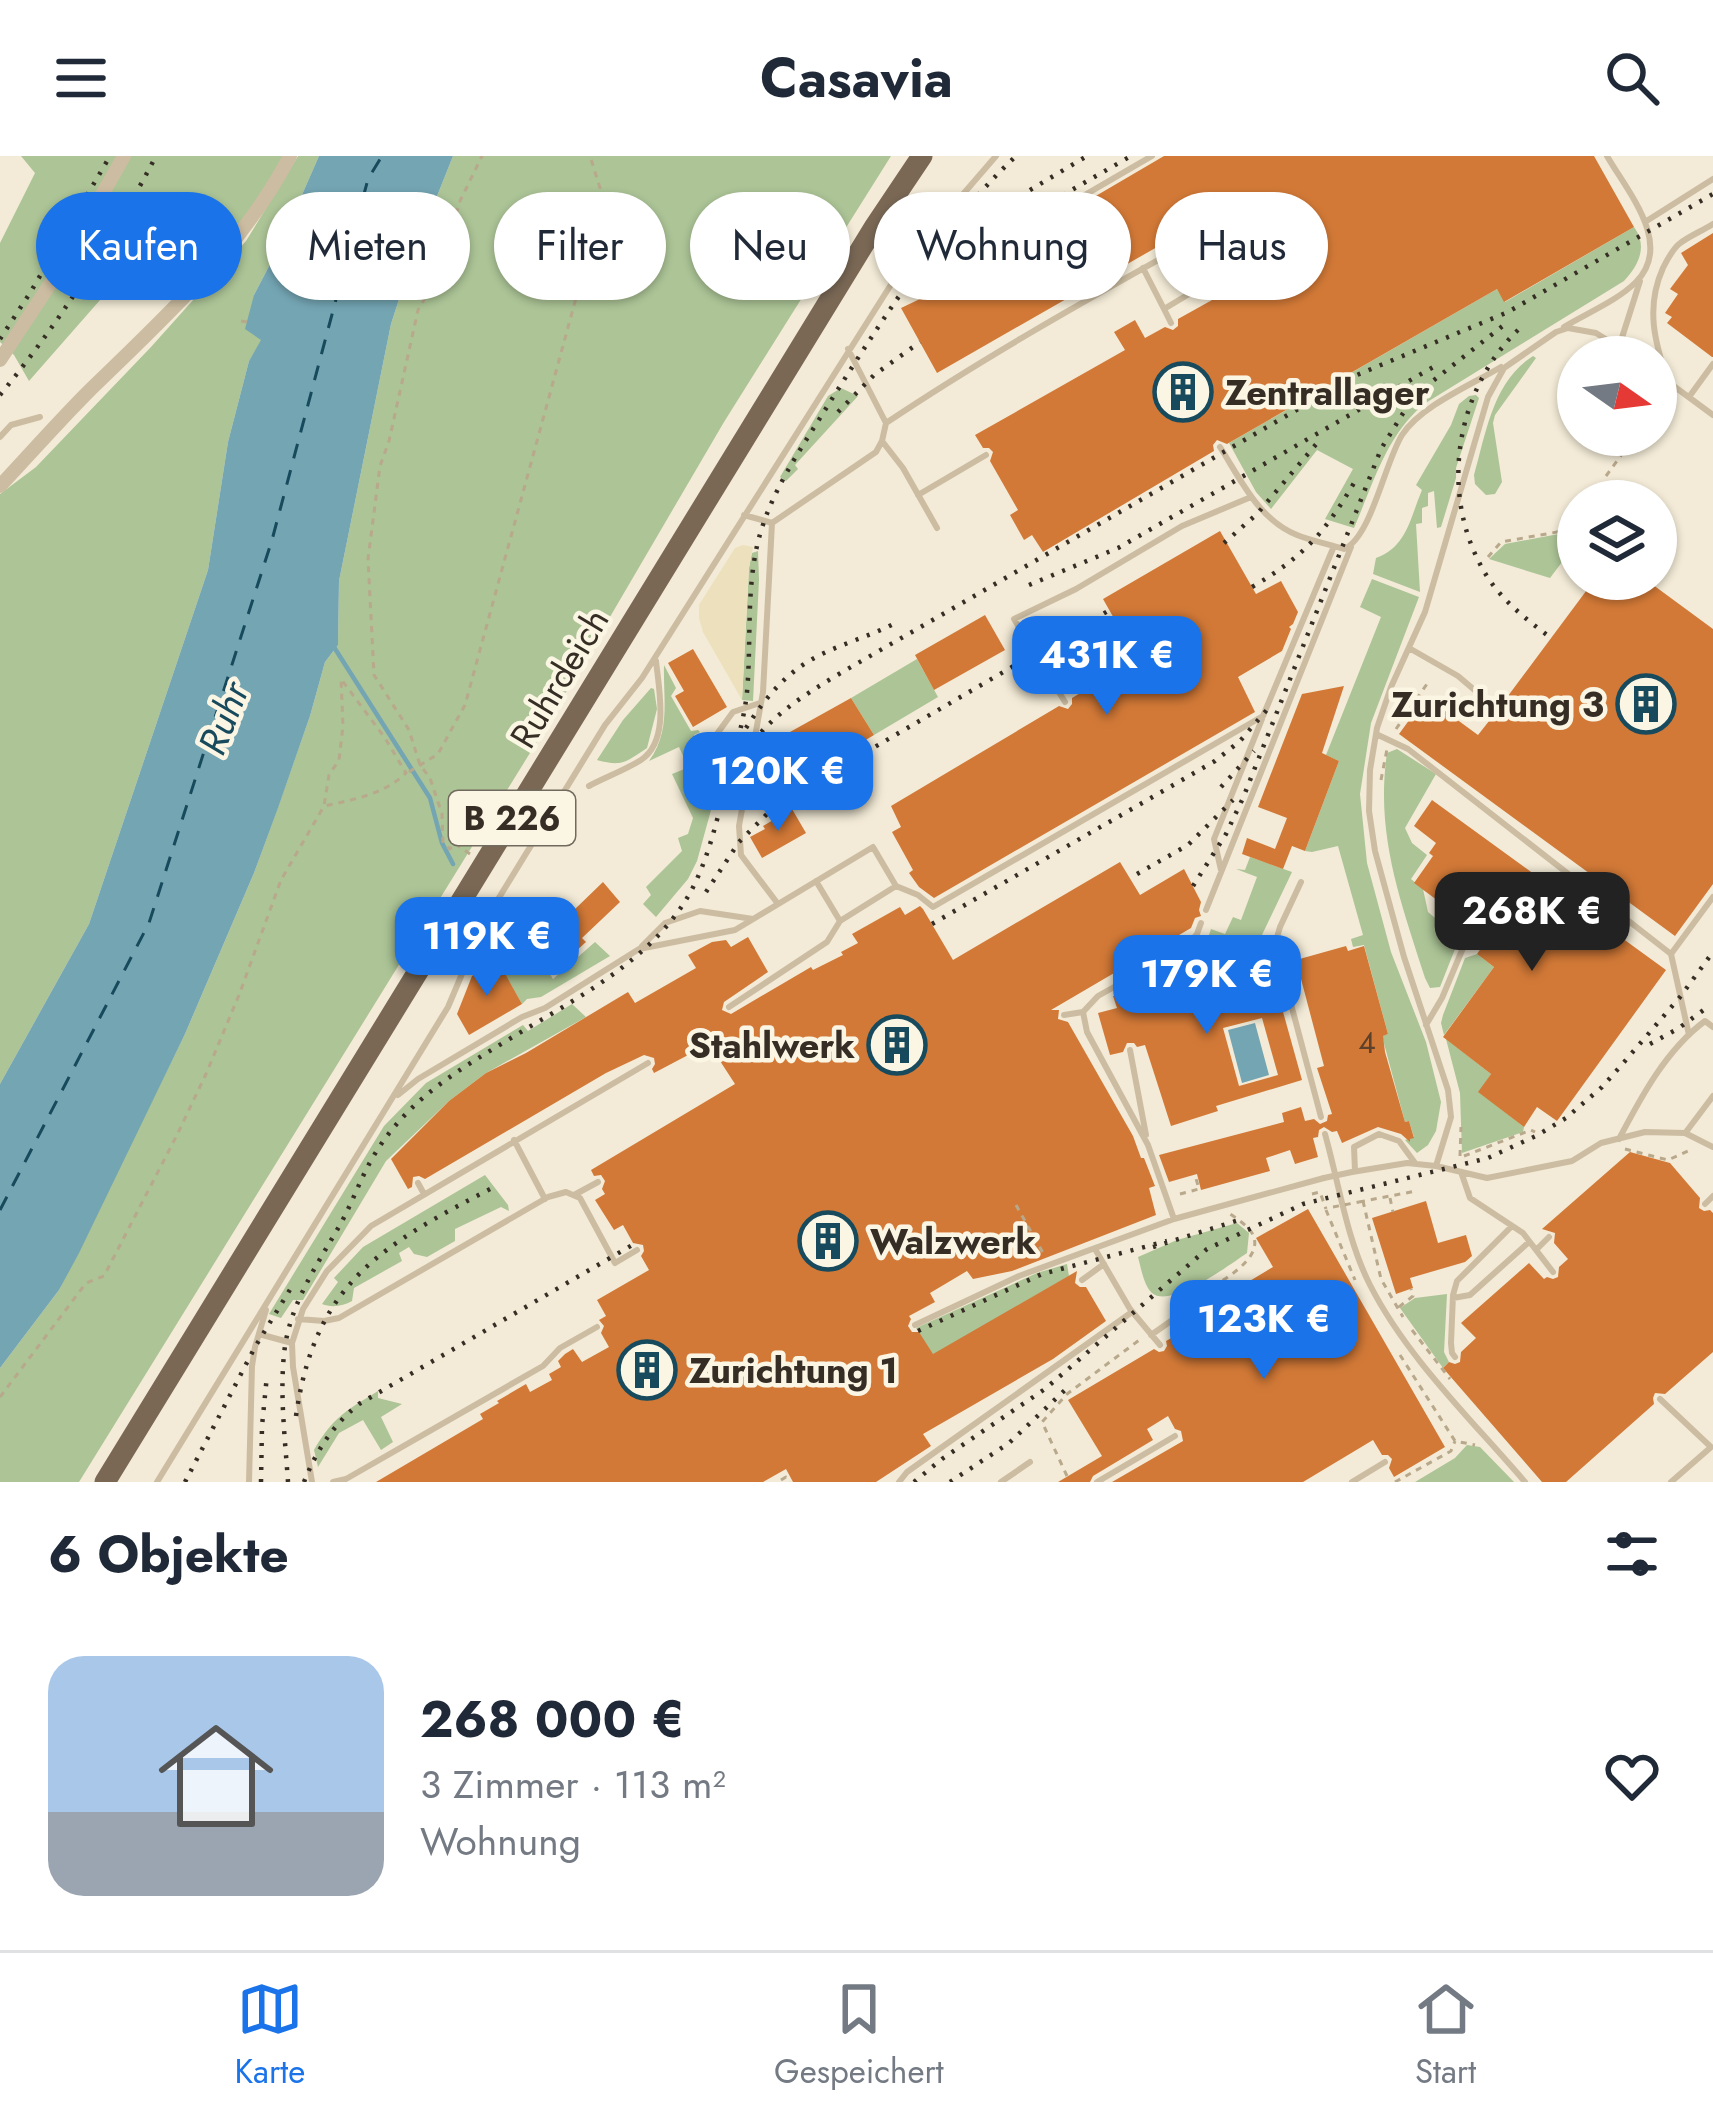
<!DOCTYPE html>
<html lang="de">
<meta charset="utf-8">
<style>
:root{--surface:#fff;--page:#f6f6f7;--text:#1f2937;--muted:#747a83;--line:#e0e1e3;--accent:#1a73e8}
body{margin:0;font-family:Jost,sans-serif;background:var(--page);color:var(--text);height:100vh;display:flex;flex-direction:column;font-size:45px;white-space:nowrap}
*{box-sizing:border-box;margin:0}
p{font-size:39px;color:var(--muted)}
.icon{flex:none;width:66px;height:66px;fill:none;stroke:currentColor;stroke-width:2;stroke-linecap:round;stroke-linejoin:round}
.map{position:relative;height:1326px;overflow:hidden}
.side{display:flex;flex-direction:column;background:var(--surface);flex:1}
.side>*{flex:none}
.guide{position:absolute;left:36px;top:36px;width:1641px;height:108px;display:flex;gap:24px}
.needle{width:78px;rotate:104deg}
.fabs{position:absolute;left:1557px;top:180px;display:grid;gap:24px}
.fabs a{display:grid;place-items:center;width:120px;height:120px;border-radius:50%;background:var(--surface);box-shadow:0 3px 9px #0004;font-size:60px}
.price{position:absolute;translate:-50% -102px;padding:0 27px;border-radius:24px;background:var(--accent);color:#fff;font-size:39px;line-height:78px;filter:drop-shadow(0 3px 6px #0008)}
.price::after{content:'';position:absolute;left:50%;top:72px;width:36px;height:27px;margin-left:-18px;background:inherit;clip-path:polygon(0 0,100% 0,50% 100%)}
.price.on{background:#222;color:#fff}
ul{padding:0;list-style:none}
li{display:flex;align-items:center;gap:36px;height:300px;padding:0 48px}
li+li{border-top:3px solid var(--line)}
li span{display:grid;place-items:center;flex:none;width:336px;height:240px;border-radius:36px;color:#555}
li>.icon{margin-inline-start:auto}
span .icon{width:144px;height:144px;fill:#fffc;stroke-width:1}
li b{font-size:51px}
h2{display:flex;justify-content:space-between;align-items:center;height:144px;padding:0 48px;font-size:51px}
.pill{padding:0 42px;border-radius:54px;background:var(--surface);box-shadow:0 3px 9px #0004;font-size:42px;line-height:108px}
.pill.on{background:var(--accent);color:#fff}
header{display:flex;justify-content:space-between;align-items:center;height:156px;padding:0 48px;background:var(--surface);font-size:54px;font-weight:700}
.dock{display:flex;justify-content:space-around;align-items:center;height:168px;border-top:3px solid var(--line);background:var(--surface);font-size:33px;color:var(--muted)}
.dock a{display:grid;justify-items:center;gap:6px}
.dock .on{color:var(--accent)}
.map>svg:first-child{display:block}
</style>
<header><svg class="icon" aria-label="menu" viewBox="0 0 24 24"><path d="M4 6h16M4 12h16M4 18h16"/></svg>Casavia<svg class="icon" aria-label="search" viewBox="0 0 24 24"><circle cx="10" cy="10" r="6"/><path d="M15 15l6 6"/></svg></header>
<div class="map">
<svg width="1713" height="1326" viewBox="0 0 1713 1326">
<rect width="100%" height="100%" fill="#f3ebd7"/>
<path fill="#acc496" d="M21 0H285L249 59 177 141 136 103 29 225 14 199 0 186V87L35 17Z
M298 0H319L279 91 254 139 262 184 249 205 228 286 208 414 89 768 0 928V338L36 311 151 191 246 85Z
M453 0H891L724 266 538 584 79 1326H0V1212L59 1134 185 878 254 717 277 654 310 560 325 506 338 489 339 425 391 168 412 103Z
M1634 71C1648 90 1639 109 1624 125L1424 248C1386 280 1373 328 1354 372L1325 363 1353 313 1317 294 1271 353 1256 336 1229 287 1497 133 1505 146Z
M1533 200 1536 202 1495 259 1493 267 1502 326 1495 338 1486 339 1475 328 1474 319C1486 277 1493 225 1533 200Z
M841 232 858 240 795 309 798 313 786 325 780 321 828 240Z
M1476 239 1479 242 1456 312V322L1441 371 1437 372 1434 335 1428 337V350L1422 352V367L1416 368 1420 436 1373 418 1376 402C1407 391 1410 362 1422 334L1416 329 1451 269 1459 248 1469 240Z
M1578 363V385L1550 422 1489 403 1505 388 1564 377Z
M758 395 759 424 753 545 742 544 749 412 752 397Z
M1372 423 1419 441 1371 567 1360 638 1367 707 1391 796 1426 886 1441 946 1436 975 1428 989 1417 997 1405 984 1414 981 1409 965 1405 966 1382 880 1388 878 1364 789 1353 791 1351 783 1363 779 1338 690 1312 696 1305 695 1339 605 1326 599 1381 461 1360 451Z
M917 503 938 541 874 579 851 542Z
M664 509 676 532 671 540 691 575 698 574 700 576 694 579 700 593 694 600 685 604 679 591 649 605C671 575 663 543 664 509Z
M651 532 654 533 657 553 647 592C626 606 622 611 597 604L623 564Z
M1397 593 1436 618 1405 672 1412 687 1427 699 1411 723 1423 733 1428 756 1455 779V793L1440 831 1430 832 1425 822C1401 746 1375 679 1387 597Z
M707 604 719 625 697 705 688 723 656 761 643 748 651 739 646 731 682 695 678 682 688 678 693 662 672 618Z
M1250 701 1292 716 1261 781V799L1249 802 1208 782 1211 773 1225 778 1233 761 1241 764 1257 721 1236 713 1245 714Z
M512 758 553 823 595 786 610 800 541 841 527 843 522 848 487 787 498 764 502 768Z
M1477 798 1494 811 1444 879 1441 867 1443 859 1465 802Z
M572 848 586 861 486 917 449 945 386 1005 303 1144H293L281 1162 269 1158 384 970 426 927 523 869 528 875Z
M1446 883 1491 918 1479 936 1524 971 1523 976 1462 997 1460 937Z
M485 1019 508 1049 509 1055 501 1051 455 1073V1085L427 1101 414 1098 409 1091 399 1097 402 1105 354 1132 352 1145C343 1150 332 1152 322 1148L338 1126 334 1122 363 1091Z
M1237 1067 1249 1077 1247 1097C1229 1109 1171 1153 1152 1137 1144 1130 1141 1112 1138 1101L1177 1084Z
M1067 1108 1069 1120 933 1199 916 1172 1037 1117Z
M1447 1138 1444 1196 1449 1206 1443 1212 1400 1152 1415 1142Z
M378 1235V1242L402 1248 381 1261 393 1286 381 1294 363 1264 339 1277 318 1311 314 1294C333 1261 347 1254 378 1235Z
M1467 1289 1480 1291 1514 1326H1415L1455 1302Z"/>
<path fill="#ede1bd" d="M743 389 753 391 749 412 742 544 703 476 699 462V449L735 392Z"/>
<path fill="#74a5b3" d="M319 0H453L412 103 391 168 339 425 338 489 325 506 310 560 278 652 254 717 185 878 79 1097 59 1134 0 1212V928L89 768 208 414 228 286 249 205 261 184 245 173 254 139 279 91Z
M1255 867 1269 919 1242 927 1228 874Z"/>
<g fill="none" stroke-linecap="round" stroke-linejoin="round">
<path stroke="#74a5b3" stroke-width="4.5" d="M332 488 430 642 442 687 453 708"/>
<path stroke="#174a5c" stroke-width="3" stroke-dasharray="15 12" stroke-linecap="butt" d="M0 1054 149 767 272 384 368 23 382 0"/>
</g>
<path fill="#d27937" fill-rule="evenodd" d="M1164 0H1594L1634 71 1504 146 1497 133 1227 288 1217 284 1213 289 1214 295 1043 396 1032 379 1024 384 1010 359 1018 354 990 305 993 296 989 292H983L975 279 1125 194 1114 176 1135 164 1145 182 1165 171 1173 174 1178 170V163L1221 139 1195 92 1198 87 1197 81 1187 79 1185 75 937 217 901 152 922 142Z
M1713 77V201H1712L1667 167 1672 161 1665 157 1678 138 1670 133 1688 109 1681 97Z
M1220 375 1256 438 1281 425 1298 456 1293 468 1289 471 1291 473 1282 495 1238 521 1255 556 934 742 919 731 909 717 913 714 892 676 901 671 891 650 1059 550 1068 553 1072 548V542L1137 503 1103 443Z
M1595 423H1645L1713 473V728L1675 780 1399 578 1426 541 1478 579 1493 560 1499 561 1504 558 1502 548Z
M985 459 1005 494 934 534 915 499Z
M693 493 727 551 693 571 675 540 684 535 668 507Z
M1344 530 1322 597 1339 605 1305 695 1292 690 1283 713 1242 698 1247 682 1275 693 1287 662 1258 651 1302 538Z
M851 542 874 579 781 635 780 633 769 638 757 618 772 586Z
M1432 644 1666 814 1557 965 1537 951 1524 971 1478 936 1491 918 1443 881 1494 811 1477 798 1488 782 1414 727 1433 700 1429 697 1436 687 1414 670Z
M792 653 806 677 762 702 750 681 765 673 763 670Z
M1120 706 1140 739 1184 713 1201 746 1199 754 1201 760 1195 762 1191 772 1051 854H1059L1058 863 1068 866 1133 980 1141 1002H1144L1155 1030 1149 1032 1156 1059 1012 1115 973 1123 967 1115 930 1137 935 1146 909 1160 911 1163 908 1170 912 1176H919L933 1198 1077 1115 1075 1127 1080 1131H1086L1106 1165 1053 1203 923 1278 931 1290 876 1326H793L786 1313 763 1326H376L483 1263 480 1258 499 1247 497 1245 526 1228 530 1236 552 1224 549 1218 561 1211 558 1205 565 1198 573 1193 582 1206 609 1191 601 1177 604 1170 599 1164 606 1160 597 1144 649 1114 641 1100 644 1095 643 1089 633 1087 623 1069 614 1074 595 1044 605 1038 602 1033 605 1025 601 1019 594 1020 591 1014 735 928 709 888 654 917 652 913 655 908 654 902 644 899 606 917 425 1023 419 1020 413 1021 412 1031 408 1033 391 1003 449 945 486 917 526 897 628 836 635 847 696 812 688 799 712 786 726 784 731 791 748 781 768 816 724 846 722 854 731 858 811 811 813 814 843 799 841 796 858 787 852 778 900 751 905 759 920 750 923 753 953 804Z
M603 726 620 746 582 782 586 786 564 806 544 783Z
M1346 790 1348 795 1364 790 1388 878 1383 880 1385 896 1405 966 1409 965 1414 982 1410 983V986L1401 978 1378 971 1342 987 1337 975 1332 976 1324 971 1319 974 1318 981 1313 982 1318 1001 1295 1008 1290 994 1266 1002 1270 1015 1201 1034 1197 1018 1169 1026 1159 999 1284 966 1282 957 1301 951 1305 965 1314 963 1320 968 1327 965 1328 959 1332 958 1317 912 1324 910 1296 804Z
M1261 799 1273 847 1280 845 1302 924 1216 950 1218 955 1171 970 1145 889 1137 891 1134 887H1127L1123 896 1110 899 1098 857 1117 852 1113 840 1118 838ZM1262 862 1278 919 1239 930 1223 872Z
M498 805 522 848 469 879 457 858 472 820Z
M1630 996 1670 1007 1700 1042 1699 1052 1704 1055 1710 1054 1713 1057V1196L1665 1238 1655 1237 1653 1242 1654 1248 1566 1326H1542L1443 1212 1449 1206 1455 1208 1460 1206 1461 1196 1476 1182 1461 1167 1529 1107 1544 1123 1547 1121 1553 1123 1558 1121 1559 1111 1568 1103 1554 1087 1555 1077 1542 1073Z
M1426 1045 1438 1087 1466 1079 1472 1100 1465 1106 1410 1122 1413 1132 1396 1138 1372 1062Z
M1308 1053 1445 1291 1394 1321 1389 1312 1392 1303 1388 1299H1382L1373 1284 1303 1326H1112L1183 1285 1181 1275 1175 1273 1168 1260 1147 1273 1153 1284 1093 1320 1090 1326H1058L1102 1300 1068 1244 1154 1193 1159 1196 1164 1195 1167 1190 1166 1185 1189 1172 1193 1175 1199 1174 1203 1163 1198 1156 1273 1111 1256 1082Z"/>
<g fill="none" stroke-linecap="round" stroke-linejoin="round">
<path stroke="#b8a88c" stroke-width="3" stroke-dasharray="6 6" stroke-linecap="butt" d="M241 165 247 166
M1656 236 1659 245
M1606 320 1636 279
M1488 401 1501 386 1563 375 1578 359
M1396 573 1429 525
M409 616 438 598 465 549 591 87 600 32 590 0
M1381 624 1387 593
M470 698 454 687 450 693 443 687 442 658 430 622 420 609 409 574 374 519 368 403 380 310 389 285 418 154 438 120 460 45 482 0
M1209 784 1232 794 1244 803
M1625 993 1668 1004 1690 994
M1460 1000 1461 971
M1464 1000 1531 974 1535 976
M1180 1038 1199 1033 1195 1019
M1312 1038 1320 1036 1326 1053
M1390 1042 1393 1056
M1363 1045 1381 1123 1403 1161
M1359 1046 1416 1035
M1016 1049 1043 1097
M1326 1054 1355 1124
M1192 1143C1211 1130 1268 1105 1252 1077 1248 1070 1236 1062 1230 1058
M1399 1151 1413 1140 1411 1133
M1412 1174 1450 1223
M1400 1199 1455 1285 1475 1289
M0 1241 86 1127 104 1120 177 979 206 918 239 839 281 724 324 650 329 619 339 604 343 570 341 523 385 582 406 617C385 638 352 644 324 650
M1067 1320 1042 1266 1067 1238 1142 1182
M781 1324 786 1321 790 1326
M1395 1326 1451 1295 1455 1285"/>
<path stroke="#ccbda2" stroke-width="6" d="M1645 66 1713 23
M1178 93 1191 86
M892 127 908 136H918L1152 0
M1164 153 1171 167
M1564 171C1587 157 1617 145 1636 126 1674 88 1627 35 1607 0
M1613 201 1619 191 1640 125
M1656 217 1713 259
M1668 226C1655 187 1645 152 1663 112 1667 104 1672 94 1679 88 1689 80 1702 75 1713 68
M1689 241 1713 208
M886 267C980 204 1079 148 1178 93L1199 132 1164 153 1143 112
M0 281 11 269 40 261
M882 285 903 312 937 372
M1220 291C1241 324 1259 364 1297 379 1312 385 1328 388 1344 393 1371 382 1385 306 1402 279 1421 250 1471 229 1501 211
M918 339 986 299
M744 359 772 367 763 536 739 670 741 699 778 748
M772 367 876 296 882 285 886 267 848 193
M1409 492 1458 520 1498 554
M1065 546 1014 463 1076 433 1182 370 1251 341
M1376 578 1408 593 1671 798 1689 879
M700 601 733 556 760 547
M589 630C606 621 625 614 641 604 670 585 659 534 656 505
M1221 714 1214 683 1262 563
M1301 726 1280 771 1275 788 1321 961
M896 730 918 739 933 751 1263 560 1334 390
M1206 754 1351 391
M642 790 665 767 700 755 753 763
M1671 798 1713 741
M729 851 827 786 840 765
M1064 859 1083 856
M1426 869 1442 842 1468 780
M1130 894 1146 979
M398 939 418 923 522 861 545 852 639 793 735 774 873 691 896 730 840 765 816 725
M1686 976 1713 940
M1325 978C1339 1028 1347 1084 1370 1129 1407 1202 1473 1265 1525 1326
M1619 983C1641 941 1666 894 1705 865L1713 871
M514 984 545 1043
M1436 1010 1487 1022 1572 1005 1601 987 1645 976 1685 977 1713 991
M1355 1015 1354 991 1379 978 1399 985 1415 1007
M1352 1016 1407 1007 1436 1010 1451 961 1448 934 1404 801 1375 695 1369 655 1370 614 1377 572 1391 531 1425 456 1488 241 1504 212 1556 176 1568 172 1596 177 1634 201
M1461 1016 1470 1042 1523 1077 1553 1116
M418 1027 424 1038
M574 1039 598 1026
M1705 1048 1713 1040
M1174 1063 1148 989 1087 876 1083 856 1098 840 1187 790 1197 778 1201 767
M1095 1093 1130 1153 1160 1189
M1536 1094 1549 1081
M1082 1124 1104 1108
M1453 1142 1470 1139 1529 1086
M298 1163 324 1165 339 1162 548 1041 566 1036 580 1042 615 1107 637 1094
M915 1169 1019 1120 1174 1063 1324 1022
M259 1178 292 1187
M1151 1179 1188 1153 1195 1168
M1455 1201 1452 1197 1451 1187 1453 1139 1457 1125 1512 1070
M1660 1243 1711 1291
M157 1326 448 851 484 766 605 569 642 522 892 127 939 66 996 0
M249 1326 252 1210 255 1191 266 1154
M312 1326 293 1211 292 1187 303 1153 327 1115 371 1070 648 907
M333 1326 346 1323 543 1210 560 1192 597 1171
M899 1326 907 1316 1132 1156
M1001 1326 1030 1306
M1097 1326 1175 1280
M1352 1326 1385 1306
M1671 1326 1710 1292"/>
<path stroke="#ccbda2" stroke-width="14" d="M0 204 60 113 124 0
M0 330C30 298 59 265 90 234 164 162 242 92 290 0"/>
<path stroke="#7a6855" stroke-width="21" d="M105 1326 875 70 922 0"/>
<path stroke="#362e25" stroke-width="4.5" stroke-dasharray="3 9" stroke-linecap="butt" d="M982 70 1020 40 1087 0
M919 126 946 106 1131 0
M1518 174C1457 233 1440 332 1480 408 1496 440 1523 461 1551 482
M0 183 30 137 110 0
M0 239C60 166 112 84 156 0
M838 256 874 219 920 186
M1224 387 1257 358 1318 286
M1029 429 1118 392 1435 210
M1252 431C1303 401 1324 378 1354 327
M746 572C765 542 787 515 820 499 846 486 874 479 899 465
M740 605C764 564 799 542 839 518L1357 219 1508 156 1713 38
M1221 631 1254 595
M1137 718 1188 689 1233 644
M1193 730 1226 678 1243 642 1381 293 1405 254 1429 228 1509 165
M706 736 739 686 777 648 1108 455
M932 768 1215 605 1240 585 1271 549
M1650 888 1679 872 1709 850
M1153 1091 1239 1064
M918 1175 1042 1118 1167 1085
M296 1260C315 1126 382 1089 494 1031
M185 1326 255 1191 291 1132
M261 1326 262 1270 267 1219
M288 1326C285 1281 279 1234 285 1190 292 1146 315 1112 337 1074 351 1051 359 1025 373 1001 407 943 460 913 516 879 580 840 652 804 690 737 709 702 717 663 727 625 734 596 744 566 747 536 751 491 747 444 755 400 765 342 800 295 830 246 885 159 941 71 1016 0
M304 1326C316 1295 333 1269 359 1248L634 1088
M914 1326 942 1303 1045 1233 1207 1093 1303 1048 1488 1002 1536 980 1566 962 1602 931 1625 905 1680 841 1713 796
M950 1326 1009 1287 1066 1233"/>
<path stroke="#b8a88c" stroke-width="3" stroke-dasharray="6 6" stroke-linecap="butt" d="M1333 1051 1359 1046"/>
<path stroke="#ccbda2" stroke-width="6" d="M1324 1022 1352 1016"/>
</g>
<defs>
<symbol id="building-ring" viewBox="-11 -11 22 22"><circle r="9.5" fill="#fbf5e4" stroke="#174a5c" stroke-width="1.5"/><path d="M-4-6H4V6H1V3H-1V6H-4ZM-2.5-4.3h1.7v1.8h-1.7ZM.8-4.3h1.7v1.8H.8ZM-2.5-1h1.7V.8h-1.7ZM.8-1h1.7V.8H.8Z" fill="#174a5c"/></symbol>
</defs>
<g fill-rule="evenodd">
<use href="#building-ring" x="1150" y="203" width="66" height="66"/>
<use href="#building-ring" x="1613" y="515" width="66" height="66"/>
<use href="#building-ring" x="864" y="856" width="66" height="66"/>
<use href="#building-ring" x="795" y="1052" width="66" height="66"/>
<use href="#building-ring" x="614" y="1181" width="66" height="66"/>
</g>
<g text-anchor="middle" stroke-width="9" stroke-linejoin="round" paint-order="stroke">
<g font-size="30" fill="#5d412a">
<text x="1367" y="897">4</text>
</g>
<rect fill="#fbf5e4" stroke="#716a5e" stroke-width="3" x="449" y="635" width="126" height="54" rx="9"/>
<g font-size="33" font-weight="bold" fill="#362e25">
<text x="512" y="674">B 226</text>
</g>
<g font-size="36" font-weight="bold" fill="#362e25" stroke="#fbf5e4" text-anchor="start">
<text x="1225" y="249">Zentrallager</text>
<text x="1604" y="561" text-anchor="end">Zurichtung 3</text>
<text x="855" y="902" text-anchor="end">Stahlwerk</text>
<text x="870" y="1098">Walzwerk</text>
<text x="689" y="1227">Zurichtung 1</text>
</g>
<g font-size="36" fill="#362e25" stroke="#fbf5e4">
<text transform="translate(559 522) rotate(-59)" y="13">Ruhrdeich</text>
</g>
<g font-size="39" font-style="italic" fill="#174a5c" stroke="#fbf5e4">
<text transform="translate(223 562) rotate(-69)" y="14">Ruhr</text>
</g>
</g>
</svg>
<div class="fabs">
<a><svg class="needle" viewBox="-14 -14 28 28"><path d="M0-13l5 13h-10z" fill="#e53935"/><path d="M0 13l5-13h-10z" fill="#747a83"/></svg></a>
<a><svg class="icon" aria-label="layers" viewBox="0 0 24 24"><path d="M12 4l9 5-9 5-9-5zM3 14l9 5 9-5"/></svg></a>
</div>
<b class="price" style="left:1107px;top:562px">431K €</b>
<b class="price" style="left:778px;top:678px">120K €</b>
<b class="price on" style="left:1532px;top:818px">268K €</b>
<b class="price" style="left:487px;top:843px">119K €</b>
<b class="price" style="left:1207px;top:881px">179K €</b>
<b class="price" style="left:1264px;top:1226px">123K €</b>
<div class="guide">
<a class="pill on">Kaufen</a>
<a class="pill">Mieten</a>
<a class="pill">Filter</a>
<a class="pill">Neu</a>
<a class="pill">Wohnung</a>
<a class="pill">Haus</a>
</div>
</div>
<section class="side">
<h2>6 Objekte<svg class="icon" aria-label="filters" viewBox="0 0 24 24"><path d="M4 7h16M4 17h16"/><circle cx="9" cy="7" r="2"/><circle cx="15" cy="17" r="2"/></svg></h2>
<ul>
<li><span style="background:linear-gradient(#a9c7e8 65%,#9aa5b1 0)"><svg class="icon" aria-label="home" viewBox="0 0 24 24"><path d="M3 11l9-7 9 7M6 9v11h12V9"/></svg></span><div><b>268 000 €</b><p>3 Zimmer · 113 m²</p><p>Wohnung</p></div><svg class="icon" aria-label="heart" viewBox="0 0 24 24"><path d="M12 20l-8-8c-3-5 5-10 8-4 3-6 11-1 8 4z"/></svg></li>
</ul>
</section>
<nav class="dock">
<a class="on"><svg class="icon" aria-label="map" viewBox="0 0 24 24"><path d="M3 6l6-2 6 2 6-2v14l-6 2-6-2-6 2zM9 4v14M15 6v14"/></svg>Karte</a>
<a><svg class="icon" aria-label="saved" viewBox="0 0 24 24"><path d="M7 4h10v16l-5-4-5 4z"/></svg>Gespeichert</a>
<a><svg class="icon" aria-label="home" viewBox="0 0 24 24"><path d="M3 11l9-7 9 7M6 9v11h12V9"/></svg>Start</a>
</nav>
